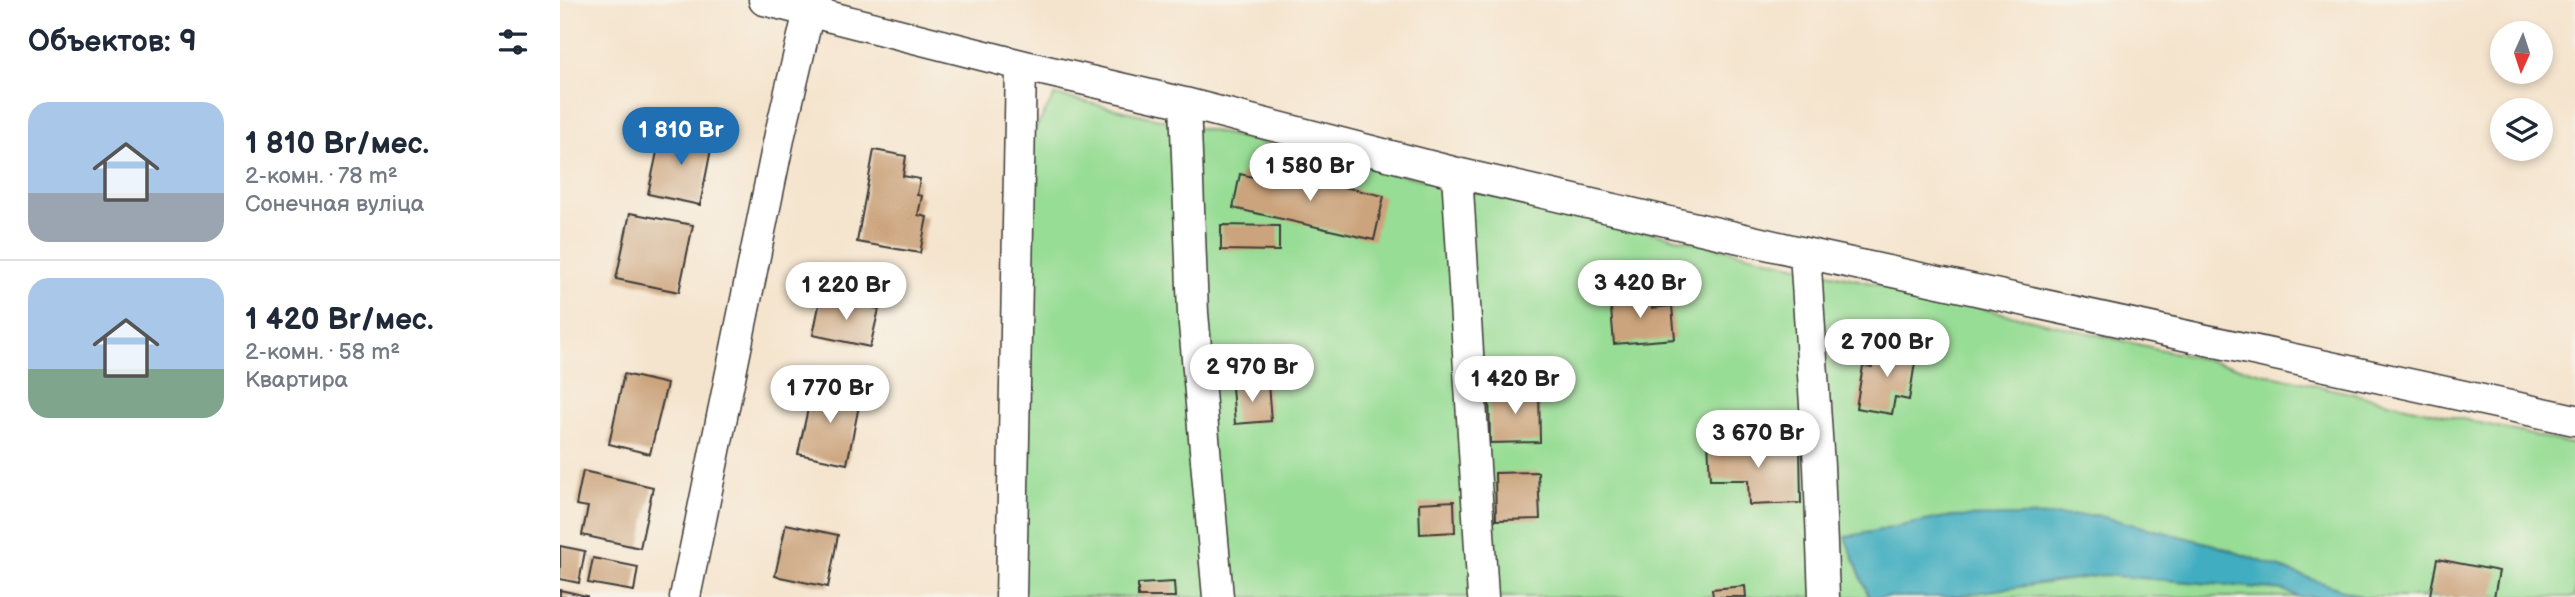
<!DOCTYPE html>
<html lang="ru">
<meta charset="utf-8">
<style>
:root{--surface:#fff;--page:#f6f6f7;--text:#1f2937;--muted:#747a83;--line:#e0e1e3;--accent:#1f6fb2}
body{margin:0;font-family:"Balsamiq Sans",sans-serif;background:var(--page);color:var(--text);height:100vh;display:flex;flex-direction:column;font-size:26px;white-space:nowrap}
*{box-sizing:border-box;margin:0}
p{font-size:23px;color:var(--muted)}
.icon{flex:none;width:38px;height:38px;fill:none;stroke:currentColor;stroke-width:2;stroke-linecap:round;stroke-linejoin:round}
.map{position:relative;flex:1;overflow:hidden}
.panel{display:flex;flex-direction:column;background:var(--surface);width:560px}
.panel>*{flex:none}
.needle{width:46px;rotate:183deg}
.fabs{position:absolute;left:1930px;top:21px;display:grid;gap:14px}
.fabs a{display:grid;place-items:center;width:63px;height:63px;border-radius:50%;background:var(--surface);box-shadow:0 4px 10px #0003;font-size:35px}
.price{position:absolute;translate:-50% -60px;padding:0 16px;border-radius:24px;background:#fff;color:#222;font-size:23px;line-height:46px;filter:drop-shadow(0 2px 4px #0008)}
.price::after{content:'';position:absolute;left:50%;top:42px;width:21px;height:16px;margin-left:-10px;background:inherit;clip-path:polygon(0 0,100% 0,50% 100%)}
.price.selected{background:var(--accent);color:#fff}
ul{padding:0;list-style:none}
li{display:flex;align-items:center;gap:21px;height:175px;padding:0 28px}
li+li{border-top:2px solid var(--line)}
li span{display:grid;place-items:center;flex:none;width:196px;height:140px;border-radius:21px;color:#555}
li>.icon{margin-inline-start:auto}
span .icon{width:84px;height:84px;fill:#fffc;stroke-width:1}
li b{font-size:30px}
h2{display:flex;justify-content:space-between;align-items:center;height:84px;padding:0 28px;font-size:30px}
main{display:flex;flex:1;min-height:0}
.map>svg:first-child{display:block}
</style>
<main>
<section class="panel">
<h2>Объектов: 9<svg class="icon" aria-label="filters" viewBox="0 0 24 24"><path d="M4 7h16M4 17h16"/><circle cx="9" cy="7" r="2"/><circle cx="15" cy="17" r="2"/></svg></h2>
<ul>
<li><span style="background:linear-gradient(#a9c7e8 65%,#9aa5b1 0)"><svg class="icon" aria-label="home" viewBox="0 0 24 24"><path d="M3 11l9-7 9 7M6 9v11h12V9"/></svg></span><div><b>1 810 Br/мес.</b><p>2-комн. · 78 m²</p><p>Сонечная вуліца</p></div></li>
<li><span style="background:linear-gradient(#a9c7e8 65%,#7fa58c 0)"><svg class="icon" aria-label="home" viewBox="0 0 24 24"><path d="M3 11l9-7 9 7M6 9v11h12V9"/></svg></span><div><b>1 420 Br/мес.</b><p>2-комн. · 58 m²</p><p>Квартира</p></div></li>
</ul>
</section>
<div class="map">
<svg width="2015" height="597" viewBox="0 0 2015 597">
<rect width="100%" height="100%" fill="#f7f3e8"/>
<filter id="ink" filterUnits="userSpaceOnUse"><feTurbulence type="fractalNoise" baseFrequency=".0143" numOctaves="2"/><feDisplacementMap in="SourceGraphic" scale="14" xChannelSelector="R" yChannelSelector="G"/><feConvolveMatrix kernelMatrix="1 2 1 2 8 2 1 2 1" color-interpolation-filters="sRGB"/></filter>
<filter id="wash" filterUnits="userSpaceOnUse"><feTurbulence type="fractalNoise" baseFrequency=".00686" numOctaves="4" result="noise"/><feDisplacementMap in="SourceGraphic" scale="28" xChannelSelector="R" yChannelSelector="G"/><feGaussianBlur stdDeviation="1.57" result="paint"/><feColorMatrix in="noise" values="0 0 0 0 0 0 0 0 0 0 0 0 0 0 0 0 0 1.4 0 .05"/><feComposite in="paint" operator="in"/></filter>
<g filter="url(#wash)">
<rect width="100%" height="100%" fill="#f5e4cd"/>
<path fill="#98dd95" stroke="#5a7c58" stroke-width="2" d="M495 95 2015 445V597H461L465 147Z"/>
<path fill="#41adc0" stroke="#2e646e" stroke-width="2" d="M1536 515 1655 545 1803 597H1739L1723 590 1544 575 1387 597H1309L1285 537 1385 517Z"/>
<g id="blocks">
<path fill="#cba37b" d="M102 129 153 139 140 205 88 194Z
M314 150 346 156 343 176 360 179 357 195 362 196 358 215 367 217 360 253 297 242Z
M699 168 824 196 814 240 673 208 680 174 697 178Z
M70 213 133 225 119 292 56 279Z
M661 225 719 226V251L661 250Z
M1090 294 1092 308 1112 306 1115 339 1054 344 1050 297Z
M261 296 319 309 310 347 253 335Z
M1316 343 1357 350 1349 400 1335 397 1332 414 1296 408 1303 366 1312 367Z
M64 374 107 384 90 454 49 444Z
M708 384 711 421 675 424 672 387Z
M253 386 301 396 287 464 238 454Z
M979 388 980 442 930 443 929 390Z
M1187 439V449L1240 448 1241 503 1189 505 1188 480H1150L1148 440Z
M23 471 93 487 80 548 22 535 28 507 16 505Z
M978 472 980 519 936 520 935 473Z
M894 501 895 532 860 534 859 503Z
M226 524 278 535 268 587 215 576Z
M0 546 25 551 19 583 0 579Z
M33 558 78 567 74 591 28 583Z
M1877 559 1939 571 1934 597H1882L1870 595Z
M614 582 615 597H578V584Z
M1185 586 1186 597H1153L1152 589Z
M0 590 27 596V597H0Z"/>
</g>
</g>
<g filter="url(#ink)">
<use href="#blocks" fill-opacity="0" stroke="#3d3a37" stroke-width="2"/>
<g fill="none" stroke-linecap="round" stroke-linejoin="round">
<defs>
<path id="minor" d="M204 0 461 65 625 103 897 173 1245 253 2015 420
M625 103 633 313 658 597
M897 173 923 597
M1245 253 1259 466 1264 597
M125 597 220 134 249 11
M451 597 461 65"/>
</defs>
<use href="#minor" stroke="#3d3a37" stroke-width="33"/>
<use href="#minor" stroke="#fff" stroke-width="30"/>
</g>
</g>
</svg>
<div class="fabs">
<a><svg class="needle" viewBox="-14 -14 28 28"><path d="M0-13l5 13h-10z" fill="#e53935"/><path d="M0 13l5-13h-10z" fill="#747a83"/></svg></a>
<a><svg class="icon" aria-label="layers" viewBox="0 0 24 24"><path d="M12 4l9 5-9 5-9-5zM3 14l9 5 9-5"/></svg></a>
</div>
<b class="price selected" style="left:121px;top:167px">1 810 Br</b>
<b class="price" style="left:750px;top:203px">1 580 Br</b>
<b class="price" style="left:1080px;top:320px">3 420 Br</b>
<b class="price" style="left:286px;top:322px">1 220 Br</b>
<b class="price" style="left:1327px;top:379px">2 700 Br</b>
<b class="price" style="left:692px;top:404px">2 970 Br</b>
<b class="price" style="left:955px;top:416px">1 420 Br</b>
<b class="price" style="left:270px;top:425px">1 770 Br</b>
<b class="price" style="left:1198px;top:470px">3 670 Br</b>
</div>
</main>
